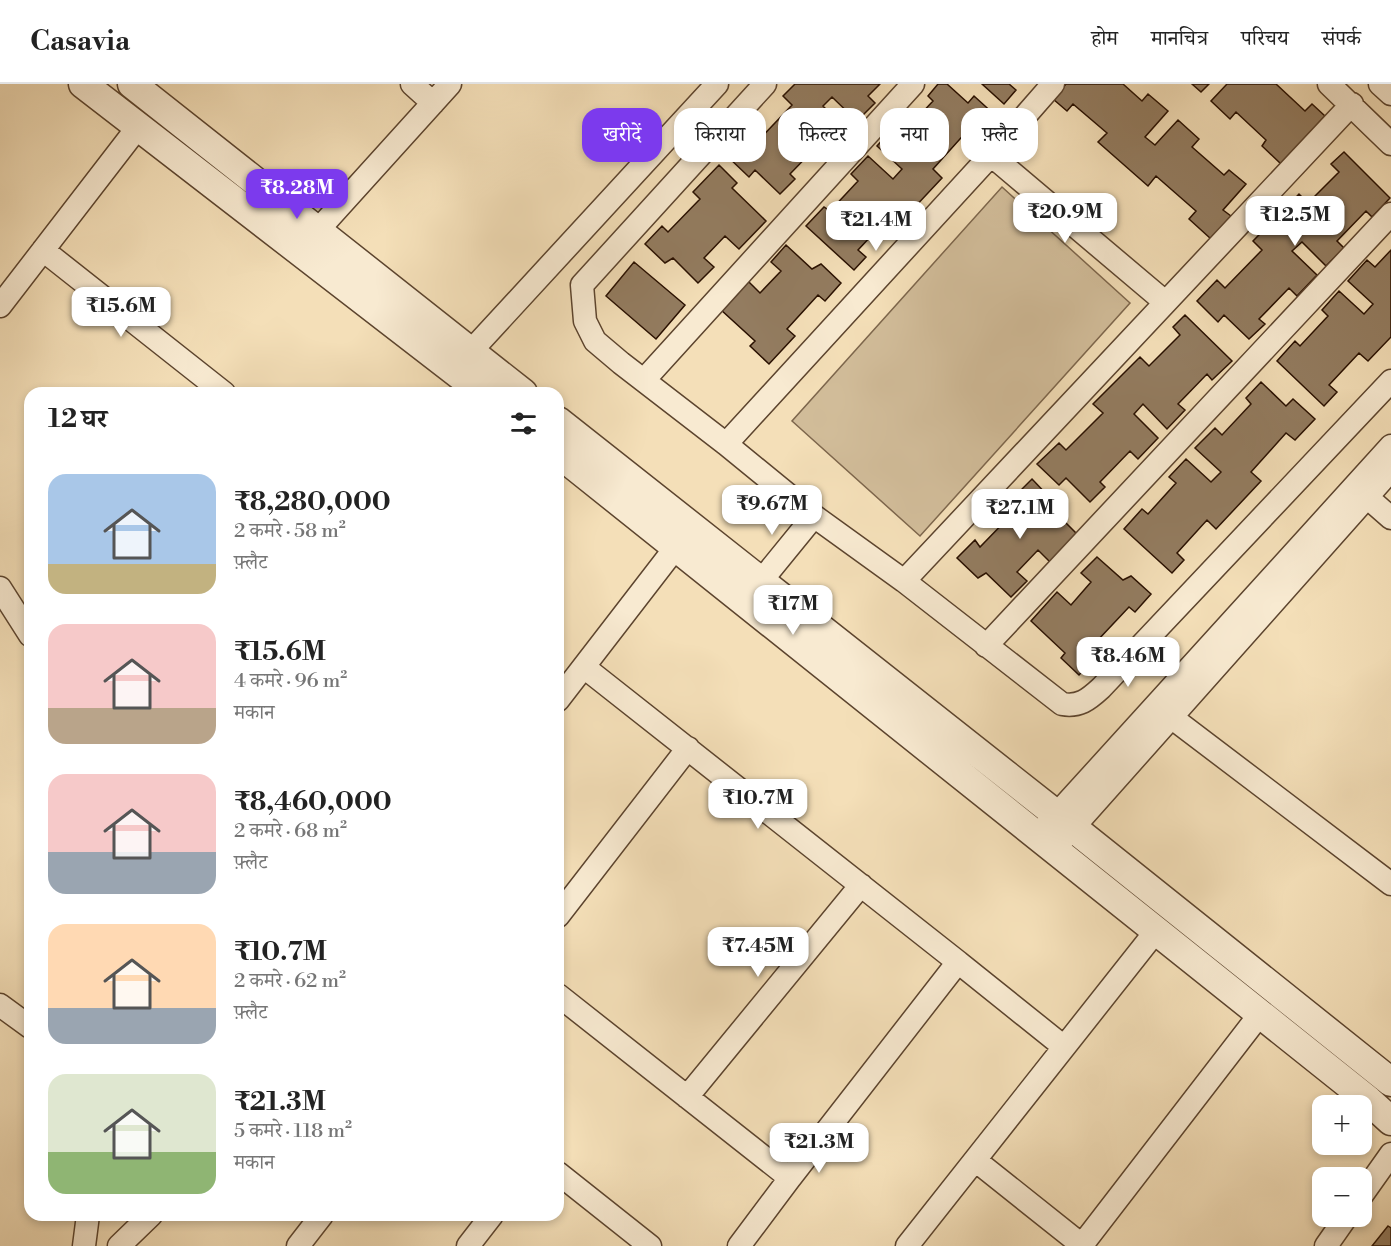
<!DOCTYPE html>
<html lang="hi">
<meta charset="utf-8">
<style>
:root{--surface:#fff;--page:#f6f6f6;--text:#222;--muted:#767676;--line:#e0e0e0;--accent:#7c3aed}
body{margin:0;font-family:"Libre Bodoni","Noto Serif Devanagari",serif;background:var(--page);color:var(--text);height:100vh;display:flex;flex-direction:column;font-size:22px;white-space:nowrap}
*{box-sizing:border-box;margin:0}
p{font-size:20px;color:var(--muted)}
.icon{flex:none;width:33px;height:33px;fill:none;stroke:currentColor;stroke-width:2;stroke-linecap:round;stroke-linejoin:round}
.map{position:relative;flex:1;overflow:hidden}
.panel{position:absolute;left:24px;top:303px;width:540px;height:834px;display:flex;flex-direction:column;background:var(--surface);border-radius:18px;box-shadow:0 3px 9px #0003}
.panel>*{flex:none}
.hud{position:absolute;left:582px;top:24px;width:570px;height:54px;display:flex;gap:12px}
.controls{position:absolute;left:1312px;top:1011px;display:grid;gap:12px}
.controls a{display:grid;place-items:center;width:60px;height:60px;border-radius:12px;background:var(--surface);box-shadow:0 3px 9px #0003;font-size:30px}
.price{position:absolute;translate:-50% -51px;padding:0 14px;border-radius:12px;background:#fff;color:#222;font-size:20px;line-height:39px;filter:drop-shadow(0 2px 3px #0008)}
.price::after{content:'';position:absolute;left:50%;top:36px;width:18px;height:14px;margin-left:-9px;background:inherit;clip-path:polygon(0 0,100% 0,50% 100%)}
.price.selected{background:var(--accent);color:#fff}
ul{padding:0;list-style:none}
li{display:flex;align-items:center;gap:18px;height:150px;padding:0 24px}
li span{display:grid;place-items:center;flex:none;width:168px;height:120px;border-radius:18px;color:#555}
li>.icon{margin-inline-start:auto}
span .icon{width:72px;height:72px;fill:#fffc;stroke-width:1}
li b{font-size:26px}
h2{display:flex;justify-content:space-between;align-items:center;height:72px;padding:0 24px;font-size:26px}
.pill{padding:0 21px;border-radius:18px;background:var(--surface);box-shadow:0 3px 9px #0003;font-size:21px;line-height:54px}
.pill.selected{background:var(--accent);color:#fff}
header{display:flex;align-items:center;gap:36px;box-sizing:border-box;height:84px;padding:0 30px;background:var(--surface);border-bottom:2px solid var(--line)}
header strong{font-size:28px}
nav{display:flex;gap:33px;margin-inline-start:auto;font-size:21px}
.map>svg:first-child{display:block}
</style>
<header>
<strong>Casavia</strong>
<nav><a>होम</a><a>मानचित्र</a><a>परिचय</a><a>संपर्क</a></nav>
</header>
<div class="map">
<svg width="1391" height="1162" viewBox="0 0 1391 1162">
<rect width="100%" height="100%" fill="#f4dfb8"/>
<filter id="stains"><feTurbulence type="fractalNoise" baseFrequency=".00333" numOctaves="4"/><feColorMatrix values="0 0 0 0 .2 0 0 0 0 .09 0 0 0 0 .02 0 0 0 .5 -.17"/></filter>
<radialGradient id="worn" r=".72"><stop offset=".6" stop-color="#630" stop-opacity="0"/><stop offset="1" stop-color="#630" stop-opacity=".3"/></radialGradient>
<path fill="#d1bc99" stroke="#7d664c" stroke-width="1.5" d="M1002 103 1130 219 920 452 792 337Z"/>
<path fill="#937c60" stroke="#291000" stroke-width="1.5" d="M795 0H880L868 12 875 19 857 37 832 13 823 22 847 47 827 67 820 59 790 90 795 95 780 110 755 86 749 93 727 72 748 51 756 59 792 21 783 12Z
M938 0H947L968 19 974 12 996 32 976 54 968 46 933 85 942 94 897 142 888 134 858 166 866 173 854 186 806 142 824 123 830 127 858 97 851 90 868 72 893 95 902 85 877 62 896 41 904 48 933 17 928 12Z
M982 0H1009L1016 6 1004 20Z
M1066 0H1123L1142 17 1148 10 1168 27 1145 53 1155 61 1178 36 1199 55 1192 63 1224 91 1229 86 1246 100 1223 126 1231 132 1211 155 1189 135 1196 127 1156 92 1148 102 1098 58 1107 49 1073 20 1067 27 1053 15Z
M1192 0H1209L1201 8Z
M1227 0H1276L1305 27 1312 20 1325 32 1281 80 1262 62 1266 56 1236 28 1230 35 1211 17Z
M1344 68 1390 114 1372 133 1366 127 1337 157 1344 164 1326 182 1302 158 1292 167 1317 191 1297 212 1289 204 1259 235 1265 240 1249 255 1224 231 1218 238 1197 217 1217 196 1225 204 1262 166 1253 157 1299 110 1308 119 1339 88 1331 80Z
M719 81 737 99 732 104 766 137 739 165 725 152 704 174 714 183 698 199 673 174 665 179 645 160 662 142 668 148 700 115 693 108Z
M786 161 812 185 821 180 841 199 825 217 818 211 787 245 795 252 769 280 750 262 755 257 720 225 747 196 760 209 781 187 771 178Z
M1391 166V253L1368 277 1359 269 1329 301 1337 308 1324 322 1277 277 1295 257 1300 262 1328 232 1322 226 1339 207 1364 230 1373 220 1348 197 1367 176 1375 183Z
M634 178 685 221 656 255 606 212Z
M1185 231 1232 277 1212 296 1207 290 1178 320 1185 326 1167 345 1143 320 1134 330 1158 354 1138 375 1130 367 1100 398 1105 403 1090 418 1066 394 1059 401 1037 380 1059 359 1066 366 1103 329 1093 320 1140 273 1149 282 1180 251 1173 243Z
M1261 298 1286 322 1293 315 1315 335 1295 356 1286 349 1251 388 1261 397 1216 445 1207 436 1177 469 1184 476 1172 489 1124 445 1142 425 1148 430 1176 399 1169 393 1186 375 1211 398 1221 388 1195 364 1215 344 1222 351 1251 320 1246 314Z
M1032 395 1050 414 1045 418 1079 452 1052 480 1038 466 1017 488 1027 497 1011 513 986 489 978 494 957 474 975 456 980 463 1013 429 1005 422Z
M1097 473 1123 496 1131 492 1151 510 1135 528 1129 523 1097 557 1105 564 1079 591 1061 574 1065 569 1031 537 1057 508 1071 521 1091 498 1081 489Z
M1388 1142 1391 1144V1162H1372Z"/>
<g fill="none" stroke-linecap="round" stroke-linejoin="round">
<defs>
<path id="minor" d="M412 0 433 19
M765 0 582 201 585 237 595 257 621 279 726 360 814 432 904 497 1062 620C1079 623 1088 616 1101 604L1391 297
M1329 0 1391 60
M1380 0 1391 10
M991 71 1165 218
M318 146 450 0
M43 166 224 309
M0 222 138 43
M460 279 717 0
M644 296 913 0
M726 360 991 71 1053 0
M1367 413 1391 434
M761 497 814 432
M904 497 1352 20
M0 504 30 551
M986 562 1391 130
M584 583 958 878
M558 616 676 463
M1171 633 1391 800
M1046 742 1391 362
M1063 755 1391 386
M558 832 688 664
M558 911 790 1094 958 878 1064 963
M0 921 30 943
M687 1013 861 801
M975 1076 1083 1162
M558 1089 650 1162
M1362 1111 1391 1070
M1082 1161 1260 930
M84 1162 88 1131
M119 1162 151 1131
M298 1162 322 1131
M468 1162 492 1131
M739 1162 790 1094
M907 1162 1156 847
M1326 1162 1347 1132"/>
<path id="tertiary" d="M83 0 483 309
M132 0 523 309
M558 337 1057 731 1391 998
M558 369 1368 1016 1391 1037"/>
</defs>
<use href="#minor" stroke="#5c442e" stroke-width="25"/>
<use href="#tertiary" stroke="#5c442e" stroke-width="31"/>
<use href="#minor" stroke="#f8ead1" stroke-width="22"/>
<use href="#tertiary" stroke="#f8ead1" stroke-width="28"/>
</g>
<rect width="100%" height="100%" filter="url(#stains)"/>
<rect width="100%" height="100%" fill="url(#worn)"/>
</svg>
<div class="controls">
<a>+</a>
<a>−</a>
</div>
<b class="price selected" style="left:297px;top:136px">₹8.28M</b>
<b class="price" style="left:1065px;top:160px">₹20.9M</b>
<b class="price" style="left:1295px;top:163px">₹12.5M</b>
<b class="price" style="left:876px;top:168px">₹21.4M</b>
<b class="price" style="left:121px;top:254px">₹15.6M</b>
<b class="price" style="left:772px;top:452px">₹9.67M</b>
<b class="price" style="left:1020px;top:456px">₹27.1M</b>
<b class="price" style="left:793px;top:552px">₹17M</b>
<b class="price" style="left:1128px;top:604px">₹8.46M</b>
<b class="price" style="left:758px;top:746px">₹10.7M</b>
<b class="price" style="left:758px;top:894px">₹7.45M</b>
<b class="price" style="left:819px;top:1090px">₹21.3M</b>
<div class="hud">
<a class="pill selected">खरीदें</a>
<a class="pill">किराया</a>
<a class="pill">फ़िल्टर</a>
<a class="pill">नया</a>
<a class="pill">फ़्लैट</a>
</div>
<section class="panel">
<h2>12 घर<svg class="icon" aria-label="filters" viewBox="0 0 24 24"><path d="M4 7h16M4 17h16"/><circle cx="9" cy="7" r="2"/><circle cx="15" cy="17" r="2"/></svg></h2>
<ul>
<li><span style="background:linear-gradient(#a9c7e8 75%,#c2b280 0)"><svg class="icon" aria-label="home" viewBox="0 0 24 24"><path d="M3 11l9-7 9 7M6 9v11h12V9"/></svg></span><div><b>₹8,280,000</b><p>2 कमरे · 58 m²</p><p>फ़्लैट</p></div></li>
<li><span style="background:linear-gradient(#f6c9c9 70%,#b9a48a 0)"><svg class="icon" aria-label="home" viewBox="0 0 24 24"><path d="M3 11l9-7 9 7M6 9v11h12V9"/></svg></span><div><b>₹15.6M</b><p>4 कमरे · 96 m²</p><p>मकान</p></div></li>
<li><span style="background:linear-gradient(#f6c9c9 65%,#9aa5b1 0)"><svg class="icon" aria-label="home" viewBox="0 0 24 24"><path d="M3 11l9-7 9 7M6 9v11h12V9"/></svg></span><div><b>₹8,460,000</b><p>2 कमरे · 68 m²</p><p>फ़्लैट</p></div></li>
<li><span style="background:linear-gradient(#ffd9b3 70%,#9aa5b1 0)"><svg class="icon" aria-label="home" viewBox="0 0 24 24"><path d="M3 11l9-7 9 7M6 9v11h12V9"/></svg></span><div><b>₹10.7M</b><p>2 कमरे · 62 m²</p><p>फ़्लैट</p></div></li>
<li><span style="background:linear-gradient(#dfe7d0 65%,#8fb573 0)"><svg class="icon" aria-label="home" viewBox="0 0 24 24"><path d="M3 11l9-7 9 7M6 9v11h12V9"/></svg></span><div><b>₹21.3M</b><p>5 कमरे · 118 m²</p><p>मकान</p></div></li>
</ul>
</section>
</div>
